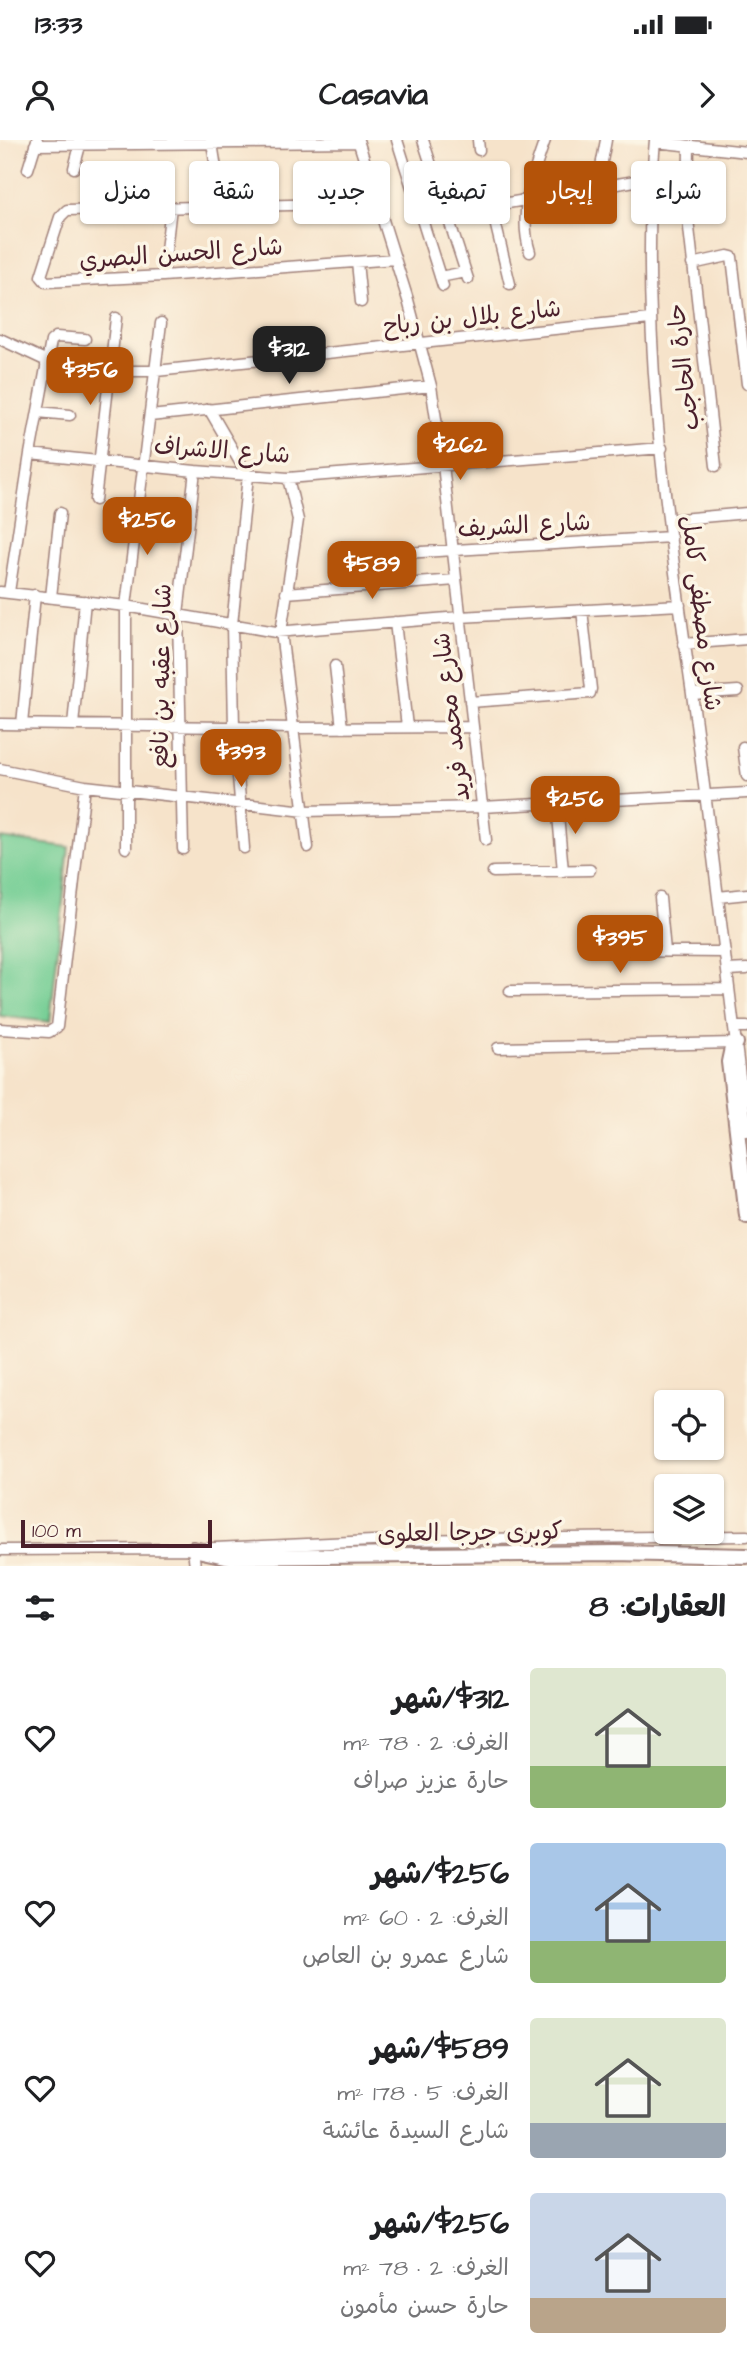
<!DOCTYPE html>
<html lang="ar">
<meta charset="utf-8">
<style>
:root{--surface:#fff;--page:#f2f2f2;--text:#202124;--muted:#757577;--accent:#b45309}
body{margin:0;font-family:"Architects Daughter","Playpen Sans Arabic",sans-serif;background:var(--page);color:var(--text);direction:rtl;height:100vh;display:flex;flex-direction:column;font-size:26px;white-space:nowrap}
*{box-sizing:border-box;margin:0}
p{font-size:23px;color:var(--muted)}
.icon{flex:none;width:38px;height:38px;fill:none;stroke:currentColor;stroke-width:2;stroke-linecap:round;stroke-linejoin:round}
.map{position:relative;height:1426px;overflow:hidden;direction:ltr}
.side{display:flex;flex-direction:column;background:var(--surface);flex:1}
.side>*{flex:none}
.top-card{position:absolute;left:21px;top:21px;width:705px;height:63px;direction:rtl;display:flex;gap:14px}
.controls{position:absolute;left:654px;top:1250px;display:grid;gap:14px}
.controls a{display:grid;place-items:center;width:70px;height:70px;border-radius:7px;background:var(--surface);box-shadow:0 2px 5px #0004;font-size:35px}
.scale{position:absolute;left:21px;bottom:18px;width:191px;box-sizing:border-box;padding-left:7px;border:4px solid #4a1f2b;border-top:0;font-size:19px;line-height:24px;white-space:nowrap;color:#4a1f2b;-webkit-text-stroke:5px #fcf5e5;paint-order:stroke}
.price{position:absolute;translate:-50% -60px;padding:0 16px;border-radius:14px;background:var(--accent);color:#fff;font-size:23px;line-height:46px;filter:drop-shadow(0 2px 4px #0008)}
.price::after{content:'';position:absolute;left:50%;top:42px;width:21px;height:16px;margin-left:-10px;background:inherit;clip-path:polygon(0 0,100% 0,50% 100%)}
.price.current{background:#222;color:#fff}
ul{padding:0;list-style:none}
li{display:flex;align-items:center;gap:21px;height:175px;padding:0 21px}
li span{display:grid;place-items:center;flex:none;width:196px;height:140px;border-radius:7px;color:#555}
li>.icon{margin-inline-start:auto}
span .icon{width:84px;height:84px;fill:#fffc;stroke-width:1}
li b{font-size:30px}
h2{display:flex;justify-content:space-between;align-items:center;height:84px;padding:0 21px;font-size:30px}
.pill{padding:0 24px;border-radius:7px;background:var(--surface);box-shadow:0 2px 5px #0004;font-size:24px;line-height:63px}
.pill.current{background:var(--accent);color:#fff}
.status{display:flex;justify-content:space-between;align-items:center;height:49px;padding:0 35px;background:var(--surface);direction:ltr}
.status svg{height:19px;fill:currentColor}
header{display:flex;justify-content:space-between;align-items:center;height:91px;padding:0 21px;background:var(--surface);font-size:32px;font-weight:700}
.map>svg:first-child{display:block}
</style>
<div class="status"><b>13:33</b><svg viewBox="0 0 49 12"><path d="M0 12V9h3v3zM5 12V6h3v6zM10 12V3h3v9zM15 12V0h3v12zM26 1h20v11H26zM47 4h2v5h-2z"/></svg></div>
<header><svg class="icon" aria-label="forward" viewBox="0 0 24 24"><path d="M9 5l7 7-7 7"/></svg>Casavia<svg class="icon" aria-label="person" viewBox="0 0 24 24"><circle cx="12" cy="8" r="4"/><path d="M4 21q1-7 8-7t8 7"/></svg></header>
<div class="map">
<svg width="747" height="1426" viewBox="0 0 747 1426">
<rect width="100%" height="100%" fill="#fcf5e5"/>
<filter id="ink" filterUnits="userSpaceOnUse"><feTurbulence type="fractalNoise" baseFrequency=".0143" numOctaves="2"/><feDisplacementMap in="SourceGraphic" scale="14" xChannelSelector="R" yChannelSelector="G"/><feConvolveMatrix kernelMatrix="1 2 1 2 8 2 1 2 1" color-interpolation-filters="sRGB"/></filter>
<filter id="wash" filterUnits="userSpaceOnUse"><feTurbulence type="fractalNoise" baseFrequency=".00686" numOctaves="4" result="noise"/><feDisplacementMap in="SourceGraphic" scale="28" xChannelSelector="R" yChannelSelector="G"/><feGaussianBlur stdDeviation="1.57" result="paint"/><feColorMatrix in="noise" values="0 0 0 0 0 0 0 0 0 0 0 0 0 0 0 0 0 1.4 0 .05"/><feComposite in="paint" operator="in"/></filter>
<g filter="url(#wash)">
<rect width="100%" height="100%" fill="#f6e3ca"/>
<path fill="#75ce94" stroke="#607660" stroke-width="2" d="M0 698 69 707 50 882 0 876Z"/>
</g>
<g filter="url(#ink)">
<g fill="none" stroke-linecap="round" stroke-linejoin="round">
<defs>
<path id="street" d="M358 0 408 160 431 246 443 325 486 700
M397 0 443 146
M423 0 468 139
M478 0 479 10
M655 0C638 185 666 372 692 554 712 700 728 846 747 991
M655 2 747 12
M212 3 222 66
M35 5 358 2
M689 6 688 79 716 326
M74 28 81 2
M28 29 37 0
M484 36 510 144
M597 48 606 0
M378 63 67 70 60 77 41 136 46 142 163 136 395 119
M491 66 652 38
M530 112C518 74 532 37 545 0
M357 122 361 162
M692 124 728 116 732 117 747 244
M163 136 171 67
M440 137 465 132
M0 199 47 221
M46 225 104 231H156L650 179
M209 269 248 336 232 484 234 588 244 708
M38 272 70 275
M150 276 431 246
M30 314 195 331 288 338 662 308
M288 338 298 380 281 492 308 707
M95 360 116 178
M669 380 747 373
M337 417 671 397
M0 452 126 466 276 492 460 477 680 465
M9 452 30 314 51 201 56 197 85 199
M286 453 456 440
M51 457 60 373
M395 482 407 587
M684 504 747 499
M335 526 342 588
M692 554 738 551
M470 562 590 553 591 549 582 470
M0 584 294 588 473 587
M22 584 35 455
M73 585 85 461
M743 607 747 636
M0 629 85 646 305 671 482 667 747 653
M557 664 563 731
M126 708V466L161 183
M183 709 178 474 195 331
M493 732 590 730
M718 757 747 754
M660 758 665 811
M614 811 725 812
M727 830 747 829
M510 851 729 849
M734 887H747
M0 889 49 892 57 887 85 646
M498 908 736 903
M193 1409 195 1426
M0 1410 193 1409 395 1400 747 1396"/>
<path id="secondary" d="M736 903 732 908 729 922 747 1076
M193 1409 230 1417 615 1413 747 1416"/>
</defs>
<use href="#street" stroke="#a0817a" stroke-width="13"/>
<use href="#secondary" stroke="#a0817a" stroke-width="18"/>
<use href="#street" stroke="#fff" stroke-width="10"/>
<use href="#secondary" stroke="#fff" stroke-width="14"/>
</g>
</g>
<g text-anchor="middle" stroke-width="7" stroke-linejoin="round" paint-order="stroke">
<g font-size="24" fill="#4a1f2b" stroke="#fcf5e5">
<text transform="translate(181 113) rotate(-4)" y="8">شارع الحسن البصري</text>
<text transform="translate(472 177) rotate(-6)" y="8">شارع بلال بن رباح</text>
<text transform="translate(683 227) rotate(-97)" y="8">حارة الحاجب</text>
<text transform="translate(222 310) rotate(4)" y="8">شارع الاشراف</text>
<text transform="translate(524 385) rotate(-3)" y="8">شارع الشريف</text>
<text transform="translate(702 473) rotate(83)" y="8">شارع مصطفى كامل</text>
<text transform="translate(161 536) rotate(-89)" y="8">شارع عقبه بن نافع</text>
<text transform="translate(451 577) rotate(-97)" y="8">شارع محمد فريد</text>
<text transform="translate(470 1392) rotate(-1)" y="8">كوبرى جرجا العلوى</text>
</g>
</g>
</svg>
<div class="controls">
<a><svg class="icon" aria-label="locate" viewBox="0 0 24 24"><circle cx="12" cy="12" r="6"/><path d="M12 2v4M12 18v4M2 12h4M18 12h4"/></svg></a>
<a><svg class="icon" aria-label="layers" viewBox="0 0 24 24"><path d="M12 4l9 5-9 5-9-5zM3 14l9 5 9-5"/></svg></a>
</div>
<div class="scale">100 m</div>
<b class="price current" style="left:289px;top:246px">$312</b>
<b class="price" style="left:90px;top:267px">$356</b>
<b class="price" style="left:460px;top:342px">$262</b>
<b class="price" style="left:147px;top:417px">$256</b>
<b class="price" style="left:372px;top:461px">$589</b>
<b class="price" style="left:241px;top:649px">$393</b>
<b class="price" style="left:575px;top:696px">$256</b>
<b class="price" style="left:620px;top:835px">$395</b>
<div class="top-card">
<a class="pill">شراء</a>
<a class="pill current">إيجار</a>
<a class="pill">تصفية</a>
<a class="pill">جديد</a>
<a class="pill">شقة</a>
<a class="pill">منزل</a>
</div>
</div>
<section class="side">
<h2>العقارات: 8<svg class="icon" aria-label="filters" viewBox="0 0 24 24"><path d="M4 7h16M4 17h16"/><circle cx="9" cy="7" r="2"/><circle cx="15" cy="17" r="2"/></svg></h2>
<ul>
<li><span style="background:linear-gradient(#dfe7d0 70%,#8fb573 0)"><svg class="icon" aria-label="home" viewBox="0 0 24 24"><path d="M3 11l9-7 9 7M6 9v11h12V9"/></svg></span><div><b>$312/شهر</b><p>الغرف: 2 · 78 m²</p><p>حارة عزيز صراف</p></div><svg class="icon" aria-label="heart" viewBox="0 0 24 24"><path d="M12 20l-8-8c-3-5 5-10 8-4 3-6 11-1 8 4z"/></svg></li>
<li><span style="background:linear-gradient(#a9c7e8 70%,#8fb573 0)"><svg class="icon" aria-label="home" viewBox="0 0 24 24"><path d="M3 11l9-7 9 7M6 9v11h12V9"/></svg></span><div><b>$256/شهر</b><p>الغرف: 2 · 60 m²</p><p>شارع عمرو بن العاص</p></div><svg class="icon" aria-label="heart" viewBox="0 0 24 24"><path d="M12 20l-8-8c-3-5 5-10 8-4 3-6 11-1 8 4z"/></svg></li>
<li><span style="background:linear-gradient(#dfe7d0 75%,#9aa5b1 0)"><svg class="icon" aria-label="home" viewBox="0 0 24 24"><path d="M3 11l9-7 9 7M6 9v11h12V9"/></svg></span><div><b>$589/شهر</b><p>الغرف: 5 · 178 m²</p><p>شارع السيدة عائشة</p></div><svg class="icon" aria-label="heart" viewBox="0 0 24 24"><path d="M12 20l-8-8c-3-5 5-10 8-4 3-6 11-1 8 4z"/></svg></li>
<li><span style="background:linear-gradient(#c9d6e8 75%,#b9a48a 0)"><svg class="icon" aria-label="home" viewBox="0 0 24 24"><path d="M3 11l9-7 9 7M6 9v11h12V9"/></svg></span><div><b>$256/شهر</b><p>الغرف: 2 · 78 m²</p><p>حارة حسن مأمون</p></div><svg class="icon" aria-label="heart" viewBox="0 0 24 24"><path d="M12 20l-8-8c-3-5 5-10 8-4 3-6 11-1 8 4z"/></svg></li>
</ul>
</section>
